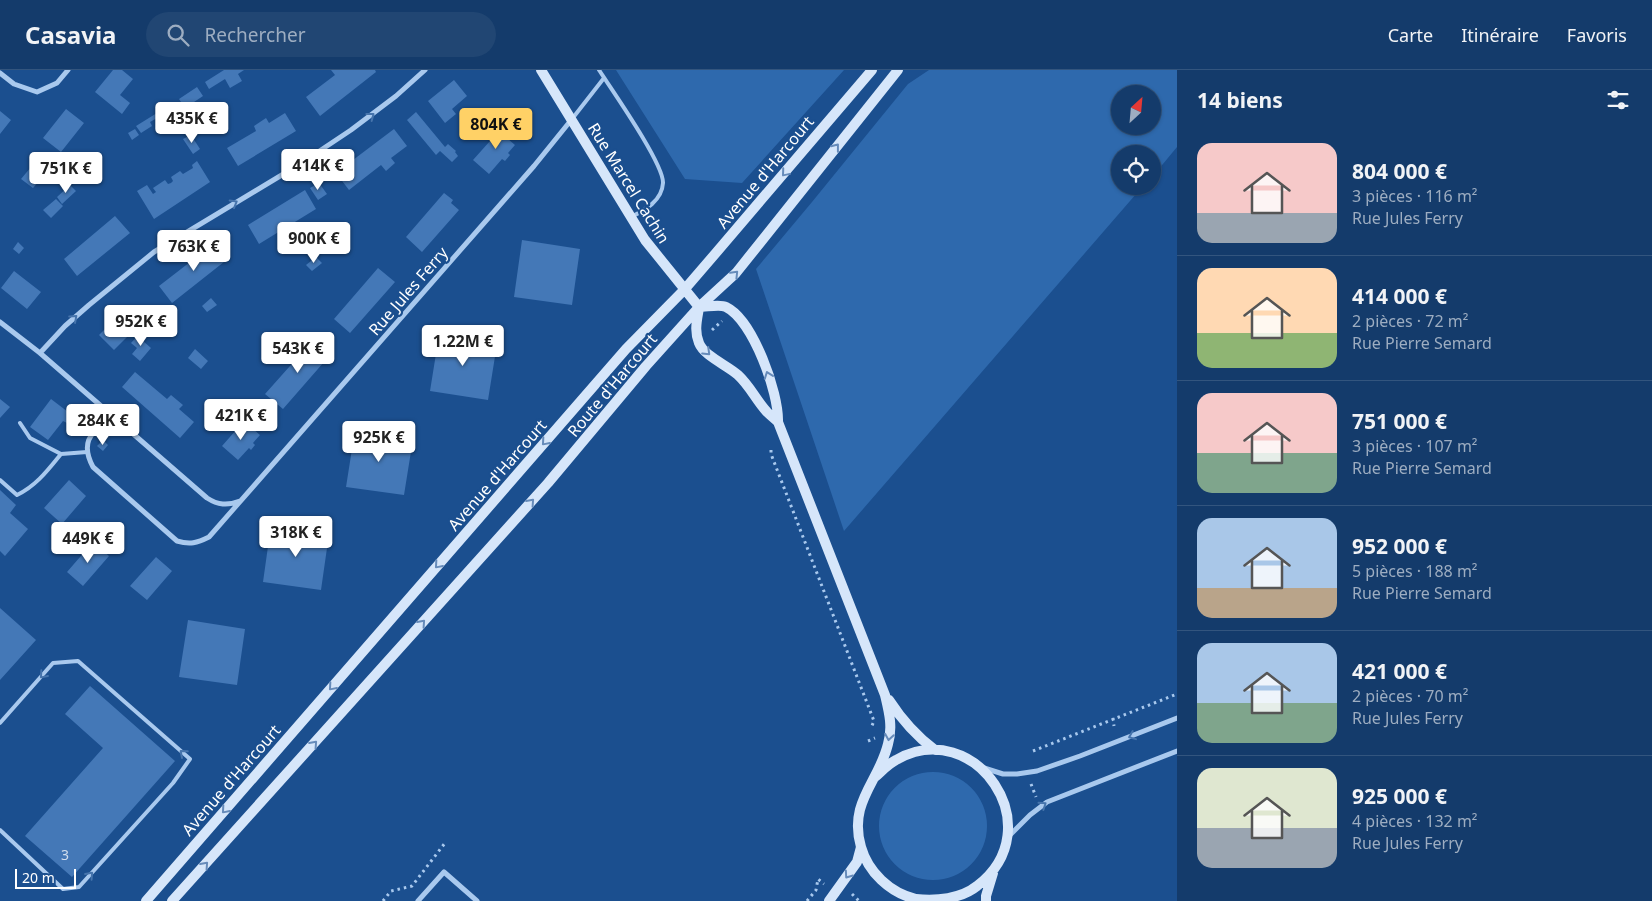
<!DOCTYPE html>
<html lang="fr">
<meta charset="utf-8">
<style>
:root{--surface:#143b6b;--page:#214673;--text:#f1f3f6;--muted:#9dadc1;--line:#33557e;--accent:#ffd166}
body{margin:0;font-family:"Noto Sans",sans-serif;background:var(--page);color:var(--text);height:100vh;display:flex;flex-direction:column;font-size:19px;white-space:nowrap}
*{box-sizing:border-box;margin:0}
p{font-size:16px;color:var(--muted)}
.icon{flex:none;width:28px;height:28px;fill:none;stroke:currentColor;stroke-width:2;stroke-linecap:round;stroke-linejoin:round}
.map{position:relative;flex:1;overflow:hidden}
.details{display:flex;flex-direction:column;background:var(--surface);width:475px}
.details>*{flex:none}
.needle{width:32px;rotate:26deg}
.fabs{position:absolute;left:1111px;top:15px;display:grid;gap:10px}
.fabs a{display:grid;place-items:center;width:50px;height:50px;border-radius:50%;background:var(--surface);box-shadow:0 1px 4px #0004,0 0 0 1px var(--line);font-size:25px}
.scale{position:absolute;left:15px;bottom:12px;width:61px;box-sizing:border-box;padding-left:5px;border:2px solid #fff;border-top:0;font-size:14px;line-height:18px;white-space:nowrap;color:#fff;-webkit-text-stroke:4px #1b4f8f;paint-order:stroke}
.price{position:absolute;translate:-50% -42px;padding:0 11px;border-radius:5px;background:#fff;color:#222;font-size:16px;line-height:32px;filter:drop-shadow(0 1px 2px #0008)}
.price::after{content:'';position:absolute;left:50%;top:30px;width:15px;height:11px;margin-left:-8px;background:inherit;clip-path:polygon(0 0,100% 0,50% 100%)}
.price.current{background:var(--accent);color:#111}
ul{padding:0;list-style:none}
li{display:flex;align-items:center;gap:15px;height:125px;padding:0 20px}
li+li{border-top:1px solid var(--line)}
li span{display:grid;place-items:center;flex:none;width:140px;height:100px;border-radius:15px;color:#555}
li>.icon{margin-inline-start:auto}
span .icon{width:60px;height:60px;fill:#fffc;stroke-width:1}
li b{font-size:21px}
h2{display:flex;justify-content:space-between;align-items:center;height:60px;padding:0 20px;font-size:21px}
header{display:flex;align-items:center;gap:30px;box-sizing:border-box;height:70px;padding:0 25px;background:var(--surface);border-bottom:1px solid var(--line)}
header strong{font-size:24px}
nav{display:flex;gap:28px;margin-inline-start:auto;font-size:18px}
.search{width:350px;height:45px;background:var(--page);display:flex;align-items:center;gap:12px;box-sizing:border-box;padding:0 18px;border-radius:28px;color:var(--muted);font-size:19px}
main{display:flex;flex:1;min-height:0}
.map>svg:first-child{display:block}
</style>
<header>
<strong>Casavia</strong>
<div class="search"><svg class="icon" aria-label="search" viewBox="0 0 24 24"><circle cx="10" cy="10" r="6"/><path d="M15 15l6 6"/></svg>Rechercher</div>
<nav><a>Carte</a><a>Itinéraire</a><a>Favoris</a></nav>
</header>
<main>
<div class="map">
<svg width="1177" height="831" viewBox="0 0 1177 831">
<rect width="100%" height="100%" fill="#1b4f8f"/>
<path fill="#2e69ad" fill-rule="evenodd" d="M616 0H844L742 113 685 109Z
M929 0H1177V77L1153 106 1152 84H1120V116H1143L844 461 756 199 812 132 908 14ZM1120 24H1152V56H1120Z
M879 756a54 54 0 1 1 108 0a54 54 0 1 1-108 0Z"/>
<path fill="#4478b7" d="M113 0H122L133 9 120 25 130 33 122 44 95 22Z
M224 0H244L238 4 242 11 230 18 225 9 209 19 205 12Z
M331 0H375L376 2 320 46 306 27 335 5Z
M454 10 467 26 452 39 456 44 445 53 428 31Z
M197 17 203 26 185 38 179 29Z
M66 39 84 53 61 82 43 68Z
M0 41 11 50 0 64Z
M416 42 445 77 448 74 456 81 455 82 458 86 452 92 440 81 436 85 407 50Z
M157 43 159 47 150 52 152 56 141 63 136 56Z
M285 43 296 61 238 96 227 78 256 61 254 56 266 48 269 53Z
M507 52 515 60 507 68 515 75 508 83 510 85 505 91 502 89 489 104 473 90Z
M135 59 139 65 132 70 128 63Z
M394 59 407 76 391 88 395 93 386 101 381 95 349 120 336 103 344 96 342 94 348 90 349 93Z
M191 65 200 79 193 84 183 69Z
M41 90 48 96 45 99 48 101 33 118 21 109 36 91 38 93Z
M197 91 210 112 154 149 137 121 147 115 153 124 156 122 153 118 165 110 168 114 171 113 173 111 171 107 180 101 183 104 193 98 192 95Z
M319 113 327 124 318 130 310 118Z
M70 115 76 121 62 134 57 127Z
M305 120 316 139 259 174 248 155Z
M444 123 453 130 451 133 459 140 422 182 406 167Z
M56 129 63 136 51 148 43 140Z
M115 146 130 163 77 206 64 189Z
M522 170 580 179 572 235 514 227Z
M18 172 24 178 19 184 13 179Z
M216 172 229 188 172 233 159 216Z
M316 187 322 193 312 201 306 195Z
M378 198 395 212 350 263 334 249Z
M14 201 41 222 27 239 1 218Z
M211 228 217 235 207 242 202 236Z
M123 241 138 256 114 280 99 265Z
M141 262 147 267 143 271 151 278 140 291 132 284 137 278 131 273Z
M439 265 497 274 488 330 430 321Z
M314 269 319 273 321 271 326 275 323 277 331 284 283 339 265 324Z
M195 279 208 291 201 299 188 288Z
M135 302 167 329 171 325 183 335 179 339 194 352 180 368 122 317Z
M0 329 10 337 0 348Z
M51 329 72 345 67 353 63 351 48 370 30 357Z
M244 351 260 365 253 373 255 375 251 380 249 378 238 390 222 376Z
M355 360 413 369 404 425 346 417Z
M103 370 108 375 103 381 97 376Z
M69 410 86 426 62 454 44 438Z
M0 420 16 435 10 443 28 459 5 486 0 481Z
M271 455 329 464 321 520 263 512Z
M93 472 109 486 83 516 67 502Z
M156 487 172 501 147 530 130 516Z
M0 538 36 570 0 610Z
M188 550 245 559 237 615 179 607Z
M90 616 175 691 72 807 25 766 103 678 65 644Z"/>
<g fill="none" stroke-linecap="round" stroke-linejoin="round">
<path stroke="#a9c9ee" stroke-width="3" stroke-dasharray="2.5 4" stroke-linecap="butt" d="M712 260 722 251
M771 380V384L874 651 871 658
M1113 648 1114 656
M868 671 875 668
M1033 681 1177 624
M1031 714 1036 727
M852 824 859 831
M383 831 391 821 412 816 445 773
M807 831 816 820 818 809 824 814"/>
<path stroke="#a9c9ee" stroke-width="4" d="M599 0C612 20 664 94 663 113 662 131 645 140 631 147
M572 49 604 8
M20 353 30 368 61 384
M0 410 17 425C36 416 48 400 61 384L87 382
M0 653 53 593 78 591 190 689 173 713 79 817 63 819 0 760"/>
<path stroke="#a9c9ee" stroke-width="5" d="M0 3 14 14 37 22 57 13 68 0
M0 252 40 283 207 428C218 435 227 436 240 431
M40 283 65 256 89 235 154 182 300 94 351 60 396 26 425 0
M110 344C93 362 79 371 93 397L177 471C190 475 197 473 209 467L534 96 572 49
M981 697 1003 704H1017L1037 701 1080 686 1177 648
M1009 766 1030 745 1047 732 1177 681
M418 831 444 802 477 831"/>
<path stroke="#d6e6fa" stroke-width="10" d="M541 0 645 170 699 237
M699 237C707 237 720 234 726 237 753 250 779 323 778 352L885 625C889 642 893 657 888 674 879 712 848 732 861 777 868 802 890 823 916 829 936 831 961 829 977 816 1053 758 975 645 896 690 888 694 882 701 875 707
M699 238C697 250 694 261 699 273 704 286 727 295 738 305 750 316 756 330 767 342 770 345 775 349 778 352
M889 630C902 650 916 666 935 680
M146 831 626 279 684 220 715 184 872 0
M172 831 548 413 646 296 699 237 736 203 898 0
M829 831 857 792 861 777
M986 831V826L993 803"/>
</g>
<defs><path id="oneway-chevron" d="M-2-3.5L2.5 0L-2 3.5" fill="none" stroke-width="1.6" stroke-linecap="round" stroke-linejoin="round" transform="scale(1.25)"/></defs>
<g stroke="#4674ac">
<use href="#oneway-chevron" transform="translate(371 46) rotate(-37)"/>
<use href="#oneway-chevron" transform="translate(234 133) rotate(-30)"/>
<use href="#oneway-chevron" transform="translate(74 248) rotate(-42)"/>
<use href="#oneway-chevron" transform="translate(43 605) rotate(131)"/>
<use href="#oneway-chevron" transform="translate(1132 666) rotate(158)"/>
<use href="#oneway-chevron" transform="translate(183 683) rotate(-139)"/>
<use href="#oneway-chevron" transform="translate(1043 735) rotate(-34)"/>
<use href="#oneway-chevron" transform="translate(90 805) rotate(-48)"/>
</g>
<g stroke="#668bba">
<use href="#oneway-chevron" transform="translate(836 77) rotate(-52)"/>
<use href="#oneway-chevron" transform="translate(785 103) rotate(130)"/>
<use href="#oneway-chevron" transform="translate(735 204) rotate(-46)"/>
<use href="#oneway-chevron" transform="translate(707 282) rotate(44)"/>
<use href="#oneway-chevron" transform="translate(768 305) rotate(-110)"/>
<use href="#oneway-chevron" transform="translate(545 372) rotate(131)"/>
<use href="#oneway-chevron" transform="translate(531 432) rotate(-48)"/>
<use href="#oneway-chevron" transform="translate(438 495) rotate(131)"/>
<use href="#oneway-chevron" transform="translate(422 553) rotate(-48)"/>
<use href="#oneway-chevron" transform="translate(332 617) rotate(131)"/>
<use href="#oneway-chevron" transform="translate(889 667) rotate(99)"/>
<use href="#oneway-chevron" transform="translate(314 674) rotate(-48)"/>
<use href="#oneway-chevron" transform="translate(225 740) rotate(131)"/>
<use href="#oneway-chevron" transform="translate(205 795) rotate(-48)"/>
<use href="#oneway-chevron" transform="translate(848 805) rotate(125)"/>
</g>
<g text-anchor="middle" stroke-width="4.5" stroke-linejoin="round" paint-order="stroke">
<g font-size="14" fill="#d0dded">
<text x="65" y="790">3</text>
</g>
<g font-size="16" fill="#fff" stroke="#1b4f8f">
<text transform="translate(765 102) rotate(-50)" y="6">Avenue d'Harcourt</text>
<text transform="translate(629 113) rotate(58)" y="6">Rue Marcel Cachin</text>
<text transform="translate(408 221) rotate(-49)" y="6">Rue Jules Ferry</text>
<text transform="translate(612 315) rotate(-50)" y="6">Route d'Harcourt</text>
<text transform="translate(497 405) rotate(-49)" y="6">Avenue d'Harcourt</text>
<text transform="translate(231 710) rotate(-49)" y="6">Avenue d'Harcourt</text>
</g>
</g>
</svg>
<div class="fabs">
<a><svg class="needle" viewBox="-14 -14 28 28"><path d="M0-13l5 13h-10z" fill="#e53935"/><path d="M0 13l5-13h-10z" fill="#9dadc1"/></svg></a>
<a><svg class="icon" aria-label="locate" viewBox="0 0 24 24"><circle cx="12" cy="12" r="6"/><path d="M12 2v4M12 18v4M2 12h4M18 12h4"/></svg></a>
</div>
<div class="scale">20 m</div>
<b class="price" style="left:192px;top:74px">435K €</b>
<b class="price current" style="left:496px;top:80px">804K €</b>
<b class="price" style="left:318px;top:121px">414K €</b>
<b class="price" style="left:66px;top:124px">751K €</b>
<b class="price" style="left:314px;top:194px">900K €</b>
<b class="price" style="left:194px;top:202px">763K €</b>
<b class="price" style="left:141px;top:277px">952K €</b>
<b class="price" style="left:463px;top:297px">1.22M €</b>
<b class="price" style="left:298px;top:304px">543K €</b>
<b class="price" style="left:241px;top:371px">421K €</b>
<b class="price" style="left:103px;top:376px">284K €</b>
<b class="price" style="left:379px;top:393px">925K €</b>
<b class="price" style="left:296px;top:488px">318K €</b>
<b class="price" style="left:88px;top:494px">449K €</b>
</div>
<section class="details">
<h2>14 biens<svg class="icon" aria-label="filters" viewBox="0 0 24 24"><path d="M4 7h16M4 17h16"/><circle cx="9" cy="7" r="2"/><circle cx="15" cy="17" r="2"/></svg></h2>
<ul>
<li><span style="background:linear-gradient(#f6c9c9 70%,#9aa5b1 0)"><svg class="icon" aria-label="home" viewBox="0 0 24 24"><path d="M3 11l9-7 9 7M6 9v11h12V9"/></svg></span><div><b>804 000 €</b><p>3 pièces · 116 m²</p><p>Rue Jules Ferry</p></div></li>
<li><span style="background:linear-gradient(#ffd9b3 65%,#8fb573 0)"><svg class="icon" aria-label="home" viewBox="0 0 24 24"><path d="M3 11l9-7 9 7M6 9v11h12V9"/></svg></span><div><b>414 000 €</b><p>2 pièces · 72 m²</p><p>Rue Pierre Semard</p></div></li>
<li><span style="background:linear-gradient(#f6c9c9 60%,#7fa58c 0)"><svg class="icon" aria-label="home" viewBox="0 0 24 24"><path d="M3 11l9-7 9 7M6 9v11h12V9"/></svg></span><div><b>751 000 €</b><p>3 pièces · 107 m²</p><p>Rue Pierre Semard</p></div></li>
<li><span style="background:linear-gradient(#a9c7e8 70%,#b9a48a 0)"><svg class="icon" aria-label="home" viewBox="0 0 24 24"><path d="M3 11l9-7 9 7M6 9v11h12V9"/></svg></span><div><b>952 000 €</b><p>5 pièces · 188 m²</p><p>Rue Pierre Semard</p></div></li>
<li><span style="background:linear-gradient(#a9c7e8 60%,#7fa58c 0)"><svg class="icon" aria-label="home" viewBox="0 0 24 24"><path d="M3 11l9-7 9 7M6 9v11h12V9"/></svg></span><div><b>421 000 €</b><p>2 pièces · 70 m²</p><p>Rue Jules Ferry</p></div></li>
<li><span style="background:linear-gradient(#dfe7d0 60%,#9aa5b1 0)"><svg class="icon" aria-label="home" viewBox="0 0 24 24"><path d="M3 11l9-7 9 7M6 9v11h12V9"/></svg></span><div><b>925 000 €</b><p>4 pièces · 132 m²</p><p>Rue Jules Ferry</p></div></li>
</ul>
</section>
</main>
